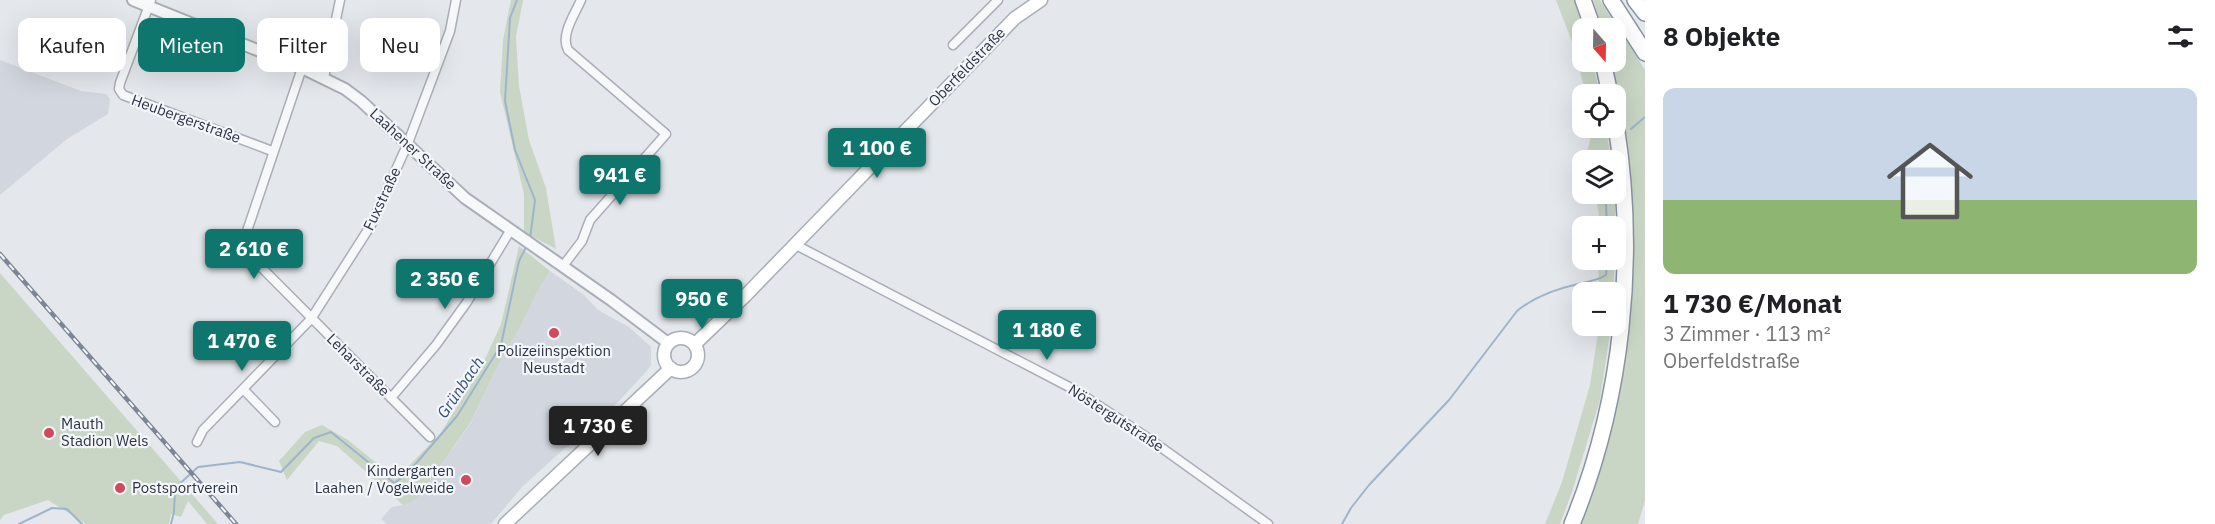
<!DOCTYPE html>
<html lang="de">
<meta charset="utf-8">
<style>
:root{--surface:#fff;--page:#f6f6f6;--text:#202124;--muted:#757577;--line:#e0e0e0;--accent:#0f766e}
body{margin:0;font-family:"IBM Plex Sans",sans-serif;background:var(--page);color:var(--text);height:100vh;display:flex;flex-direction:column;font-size:22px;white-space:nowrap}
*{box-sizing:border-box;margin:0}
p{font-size:20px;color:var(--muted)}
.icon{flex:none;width:33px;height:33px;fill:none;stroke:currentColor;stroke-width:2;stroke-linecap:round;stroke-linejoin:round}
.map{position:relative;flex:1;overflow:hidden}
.details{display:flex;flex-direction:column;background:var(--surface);width:570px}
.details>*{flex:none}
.banner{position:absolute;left:18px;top:18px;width:570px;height:54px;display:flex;gap:12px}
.needle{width:39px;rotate:160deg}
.buttons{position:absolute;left:1572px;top:18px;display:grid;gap:12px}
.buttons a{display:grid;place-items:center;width:54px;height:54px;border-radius:12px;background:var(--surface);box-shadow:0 6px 24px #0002;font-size:30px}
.price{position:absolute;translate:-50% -51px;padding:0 14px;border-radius:6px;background:var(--accent);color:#fff;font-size:20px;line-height:39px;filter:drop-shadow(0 2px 3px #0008)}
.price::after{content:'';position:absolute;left:50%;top:36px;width:18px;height:14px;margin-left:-9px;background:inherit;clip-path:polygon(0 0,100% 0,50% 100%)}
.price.selected{background:#222;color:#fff}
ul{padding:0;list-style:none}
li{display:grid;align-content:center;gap:12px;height:318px;padding:0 18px}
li+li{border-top:2px solid var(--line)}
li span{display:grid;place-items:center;height:186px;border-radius:12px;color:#555}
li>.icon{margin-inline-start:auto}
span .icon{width:108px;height:108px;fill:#fffc;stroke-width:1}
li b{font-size:26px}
h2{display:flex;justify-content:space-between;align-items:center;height:72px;padding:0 18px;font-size:26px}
.pill{padding:0 21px;border-radius:12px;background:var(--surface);box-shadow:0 6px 24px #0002;font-size:21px;line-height:54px}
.pill.selected{background:var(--accent);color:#fff}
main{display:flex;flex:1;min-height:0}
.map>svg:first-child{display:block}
</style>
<main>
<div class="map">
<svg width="1645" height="524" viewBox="0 0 1645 524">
<rect width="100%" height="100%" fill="#e4e7ec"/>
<path fill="#d2d6de" d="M0 60 81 91 106 94 110 99 108 114 67 139 0 195Z
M550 271 584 295 598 310 629 327 651 347V366L620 400 581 439 565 448 522 487 491 524H387L381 519 392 507 403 505 453 448 471 423 494 373 520 327 536 294Z"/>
<path fill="#c9d6c5" d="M511 0H523L516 37 519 86 529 140 546 188 556 249 524 232V194L500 92 503 40Z
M1556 0H1574L1583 28 1582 62H1592L1600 94H1586L1572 42Z
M1593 0H1600L1645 70V501L1638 524H1580L1602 454 1627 338 1633 247 1626 140 1611 62H1616V28H1602Z
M1593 128H1606L1611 160H1585Z
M1592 194H1615V226H1599C1599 214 1599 204 1592 194Z
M519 246 550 271 536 294 520 327 494 373 471 422 417 498 403 505 337 446 319 441 287 480 279 461 305 432 322 425 348 440 396 479 440 434 480 370 501 324Z
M1598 260H1615L1613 292H1599Z
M0 273 218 524H207L188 501 181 517 171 514 169 524H86L48 500 4 515 0 520Z
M1599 326H1611L1600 400 1572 492 1560 524H1545L1562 482 1590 385Z"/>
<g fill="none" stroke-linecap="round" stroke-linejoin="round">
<path stroke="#9fb4cc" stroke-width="2" d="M517 0 510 18 505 101 515 150 535 200 530 239
M1631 129 1645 117
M1593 160 1605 151
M1601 194 1606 205 1607 226
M19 524 52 508 67 509 82 524
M171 524 174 512 175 488 198 467 240 462 281 472 314 438 331 432 394 483 406 475 457 416 501 345 519 261 526 247
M1342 524 1351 508 1369 485 1449 400 1517 311C1534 297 1556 289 1578 284 1589 281 1597 281 1606 275L1607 260"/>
<defs>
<path id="minor" d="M151 0 120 83 119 89 123 95 272 151
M953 45 998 0
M302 68 246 234 244 246 248 254 430 437
M324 78 340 0
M794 244 1075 390 1148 438 1268 524
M563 266 582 241 590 220 666 134 568 50C560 35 575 14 581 0
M244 390 275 422
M391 398 436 345 467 302 510 231
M197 442 203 430 311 319 371 225 408 143 434 74 450 31 456 0"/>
<path id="tertiary" d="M133 0 302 68 345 89 361 101 465 198 611 300 668 343"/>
<path id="secondary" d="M664 355a17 17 0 1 1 34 0a17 17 0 1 1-34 0Z
M695 344 745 296 1015 18 1041 0
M505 524 671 368"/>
<path id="motorway" d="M1583 0 1593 28
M1611 0 1645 53
M1635 0 1645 13
M1603 62 1610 94
M1572 524C1623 400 1637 257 1616 125"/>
</defs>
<use href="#minor" stroke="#a9aeb7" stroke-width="11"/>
<use href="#tertiary" stroke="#a9aeb7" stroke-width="14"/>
<use href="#secondary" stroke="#a9aeb7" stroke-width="15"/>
<use href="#motorway" stroke="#8b94a3" stroke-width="18"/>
<use href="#minor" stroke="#f7f8fa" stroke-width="8"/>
<use href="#tertiary" stroke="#f7f8fa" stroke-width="10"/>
<use href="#secondary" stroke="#fff" stroke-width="12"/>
<use href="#motorway" stroke="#fff" stroke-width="15"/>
<defs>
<path id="rail" d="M0 254 236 524"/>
</defs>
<use href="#rail" stroke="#7d8696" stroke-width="4.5"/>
<use href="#rail" stroke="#f4f6f9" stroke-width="2" stroke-dasharray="7" stroke-linecap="butt"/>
</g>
<g fill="#d1495b" stroke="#f4f6f9" stroke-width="2">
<circle cx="554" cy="333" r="6"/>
<circle cx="49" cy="433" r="6"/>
<circle cx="466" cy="480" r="6"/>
<circle cx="120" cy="488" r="6"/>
</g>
<g text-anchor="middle" stroke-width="4.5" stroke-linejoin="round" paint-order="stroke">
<g font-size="15" fill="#2b3445" stroke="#f4f6f9">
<text transform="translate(967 67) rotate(-46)" y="5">Oberfeldstraße</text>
<text transform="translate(186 119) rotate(20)" y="5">Heubergerstraße</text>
<text transform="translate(413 149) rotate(43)" y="5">Laahener Straße</text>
<text transform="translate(382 199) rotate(-65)" y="5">Fuxstraße</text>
<text transform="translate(358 365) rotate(45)" y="5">Leharstraße</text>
<text transform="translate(1116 418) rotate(33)" y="5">Nöstergutstraße</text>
</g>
<g font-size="15" fill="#2b3445" stroke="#f4f6f9" text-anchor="start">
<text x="554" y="356" text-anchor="middle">Polizeiinspektion<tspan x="554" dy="17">Neustadt</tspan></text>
<text x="61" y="429">Mauth<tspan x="61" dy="17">Stadion Wels</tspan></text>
<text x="454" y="476" text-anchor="end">Kindergarten<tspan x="454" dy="17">Laahen / Vogelweide</tspan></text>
<text x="132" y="493">Postsportverein</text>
</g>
<g font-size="16" font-style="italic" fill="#34527a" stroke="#f4f6f9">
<text transform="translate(460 387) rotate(-56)" y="6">Grünbach</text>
</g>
</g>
</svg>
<div class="buttons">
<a><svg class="needle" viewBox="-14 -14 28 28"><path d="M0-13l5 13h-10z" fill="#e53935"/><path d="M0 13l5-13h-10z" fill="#757577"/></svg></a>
<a><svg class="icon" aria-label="locate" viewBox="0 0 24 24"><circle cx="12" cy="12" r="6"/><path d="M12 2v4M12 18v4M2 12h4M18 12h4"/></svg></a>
<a><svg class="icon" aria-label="layers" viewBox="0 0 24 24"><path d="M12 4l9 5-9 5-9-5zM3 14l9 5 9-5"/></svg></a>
<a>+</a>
<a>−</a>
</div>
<b class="price" style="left:877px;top:179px">1 100 €</b>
<b class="price" style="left:620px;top:206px">941 €</b>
<b class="price" style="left:254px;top:280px">2 610 €</b>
<b class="price" style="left:445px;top:310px">2 350 €</b>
<b class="price" style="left:702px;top:330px">950 €</b>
<b class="price" style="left:1047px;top:361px">1 180 €</b>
<b class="price" style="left:242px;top:372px">1 470 €</b>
<b class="price selected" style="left:598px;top:457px">1 730 €</b>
<div class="banner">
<a class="pill">Kaufen</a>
<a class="pill selected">Mieten</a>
<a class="pill">Filter</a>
<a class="pill">Neu</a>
</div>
</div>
<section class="details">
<h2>8 Objekte<svg class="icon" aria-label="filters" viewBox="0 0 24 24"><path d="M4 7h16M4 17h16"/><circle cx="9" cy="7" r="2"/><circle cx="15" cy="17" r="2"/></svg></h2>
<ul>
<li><span style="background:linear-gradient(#c9d6e8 60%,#8fb573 0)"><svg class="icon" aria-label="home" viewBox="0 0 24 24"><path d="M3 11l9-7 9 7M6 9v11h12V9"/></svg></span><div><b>1 730 €/Monat</b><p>3 Zimmer · 113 m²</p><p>Oberfeldstraße</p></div></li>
</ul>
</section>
</main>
